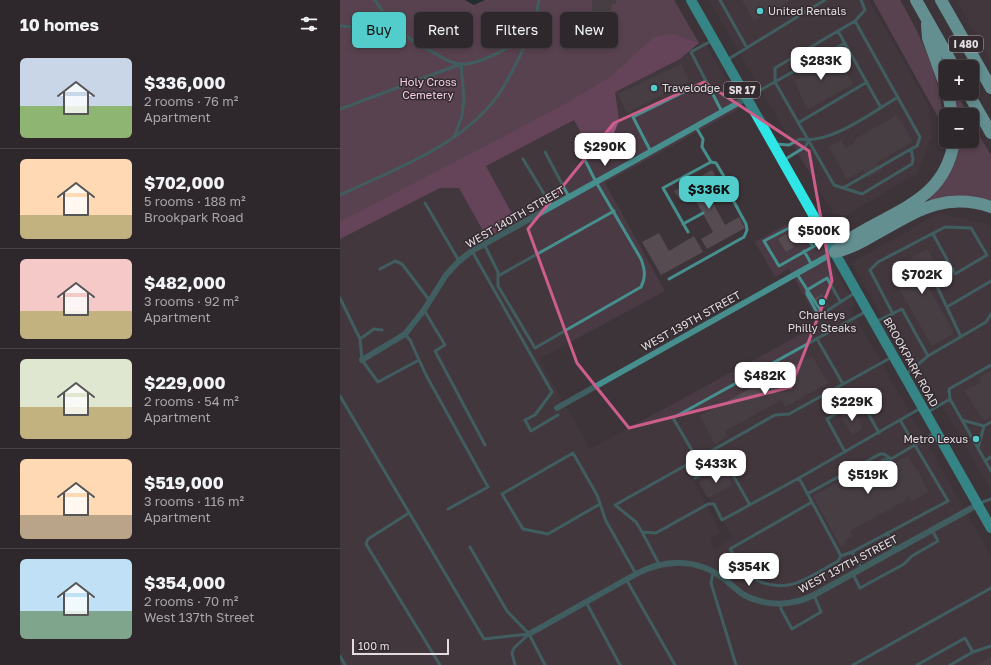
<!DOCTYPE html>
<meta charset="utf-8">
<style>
:root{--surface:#2e272b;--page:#3a3337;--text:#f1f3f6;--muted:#a7a5a9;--line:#494447;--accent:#52cdcc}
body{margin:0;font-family:"Golos Text",sans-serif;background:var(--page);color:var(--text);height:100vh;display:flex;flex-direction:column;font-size:15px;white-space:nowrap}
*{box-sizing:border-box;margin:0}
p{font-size:13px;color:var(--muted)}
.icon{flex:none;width:22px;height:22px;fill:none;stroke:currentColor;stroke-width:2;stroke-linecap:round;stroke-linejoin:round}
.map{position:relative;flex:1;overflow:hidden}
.details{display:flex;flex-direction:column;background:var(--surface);width:340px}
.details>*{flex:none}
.hud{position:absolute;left:12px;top:12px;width:380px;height:36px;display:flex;gap:8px}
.fabs{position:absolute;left:599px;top:60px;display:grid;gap:8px}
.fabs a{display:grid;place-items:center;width:40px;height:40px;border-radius:6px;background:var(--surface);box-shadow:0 2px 6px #0003,0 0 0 1px var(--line);font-size:20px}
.scale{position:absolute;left:12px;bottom:10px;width:97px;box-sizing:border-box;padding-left:4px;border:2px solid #e2dce0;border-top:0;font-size:11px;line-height:14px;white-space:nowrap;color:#e2dce0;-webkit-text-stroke:3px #332a2f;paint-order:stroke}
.price{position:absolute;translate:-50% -34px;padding:0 9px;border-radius:8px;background:#fff;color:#222;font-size:13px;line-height:26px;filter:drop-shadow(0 1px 2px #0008)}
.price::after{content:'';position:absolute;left:50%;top:24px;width:12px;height:9px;margin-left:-6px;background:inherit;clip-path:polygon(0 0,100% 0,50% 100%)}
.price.current{background:var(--accent);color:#111}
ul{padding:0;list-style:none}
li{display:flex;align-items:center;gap:12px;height:100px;padding:0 20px}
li+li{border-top:1px solid var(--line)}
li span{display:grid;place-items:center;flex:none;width:112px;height:80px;border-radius:6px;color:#555}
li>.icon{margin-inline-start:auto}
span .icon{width:48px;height:48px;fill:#fffc;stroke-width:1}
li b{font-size:17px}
h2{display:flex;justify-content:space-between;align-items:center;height:48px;padding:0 20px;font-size:17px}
.chip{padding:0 14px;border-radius:6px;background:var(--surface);box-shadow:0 2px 6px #0003,0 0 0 1px var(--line);font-size:14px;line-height:36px}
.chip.current{background:var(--accent);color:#111}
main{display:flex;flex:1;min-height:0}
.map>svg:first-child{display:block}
</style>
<main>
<section class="details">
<h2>10 homes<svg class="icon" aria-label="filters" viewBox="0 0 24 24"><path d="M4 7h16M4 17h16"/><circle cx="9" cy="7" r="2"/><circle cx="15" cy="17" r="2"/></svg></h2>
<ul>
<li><span style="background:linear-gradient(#c9d6e8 60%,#8fb573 0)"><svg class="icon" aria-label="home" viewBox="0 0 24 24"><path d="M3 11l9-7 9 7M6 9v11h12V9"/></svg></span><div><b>$336,000</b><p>2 rooms · 76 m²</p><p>Apartment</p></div></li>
<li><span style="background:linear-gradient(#ffd9b3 70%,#c2b280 0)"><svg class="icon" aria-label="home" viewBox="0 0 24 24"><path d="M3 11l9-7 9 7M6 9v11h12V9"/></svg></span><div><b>$702,000</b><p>5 rooms · 188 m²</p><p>Brookpark Road</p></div></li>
<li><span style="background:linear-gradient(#f6c9c9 65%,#c2b280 0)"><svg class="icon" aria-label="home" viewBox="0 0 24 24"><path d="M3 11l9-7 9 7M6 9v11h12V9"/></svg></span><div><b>$482,000</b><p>3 rooms · 92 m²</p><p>Apartment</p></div></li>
<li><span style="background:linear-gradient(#dfe7d0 60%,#c2b280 0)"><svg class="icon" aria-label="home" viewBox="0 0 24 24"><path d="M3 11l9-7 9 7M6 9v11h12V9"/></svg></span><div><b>$229,000</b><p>2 rooms · 54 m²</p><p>Apartment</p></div></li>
<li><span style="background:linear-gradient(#ffd9b3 70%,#b9a48a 0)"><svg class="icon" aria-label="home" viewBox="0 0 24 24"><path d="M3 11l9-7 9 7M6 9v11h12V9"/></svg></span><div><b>$519,000</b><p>3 rooms · 116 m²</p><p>Apartment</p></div></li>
<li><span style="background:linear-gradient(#bfe0f5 65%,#7fa58c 0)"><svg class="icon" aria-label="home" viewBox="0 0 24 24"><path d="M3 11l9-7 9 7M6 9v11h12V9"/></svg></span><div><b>$354,000</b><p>2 rooms · 70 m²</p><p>West 137th Street</p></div></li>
</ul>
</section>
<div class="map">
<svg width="651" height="665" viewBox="0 0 651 665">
<rect width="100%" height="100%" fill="#3d3439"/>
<path fill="#493a43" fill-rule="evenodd" d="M369 0H529L589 107 591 137 578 173 507 215H494Z
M616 0H651V61Z
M364 41 402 107 265 183 325 291 199 359 250 449 480 324 449 269 435 277 415 242 464 214 515 305 510 308 651 556V665H0V239L100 188H119L147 238 176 221 146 166 234 120 253 154 270 144 274 92 340 59ZM354 473 393 537 375 549 370 540 380 532 351 475Z
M599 213 646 224 651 228V491L592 387 583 391 512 263Z"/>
<path fill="#7c526c" d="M0 0H334L359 43 0 236Z
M533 0H560C583 40 602 79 603 126Z
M611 93H616L629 115H616Z
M632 121 633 127 636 128 638 134 651 155V203L591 201 588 198 617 141H632Z"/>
<path fill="#975680" d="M332 34 359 43 340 59 275 92 279 120 270 144 253 154 234 120 146 166 176 221 147 238 119 188H100L0 239V222L218 108 269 78 314 37Z"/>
<path fill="#002524" d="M125 0H145L134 5Z"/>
<path fill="#554b50" d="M252 0H276V4H272L270 15H258V14H252Z
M402 0H451L414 21Z
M84 20 102 31 99 36 81 25Z
M469 57 476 69 497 57 513 84 467 110 455 81 461 78 454 66Z
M341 64 349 81 287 113 278 94Z
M557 115 573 142 537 162 542 170 528 178 523 170 507 179 489 147 501 140 506 148 515 143 514 140Z
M372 170 378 180 365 188 385 225 399 217 405 228 367 249 361 239 373 232 352 194 340 201 334 191Z
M319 233 329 251 354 236 363 252 321 275 302 242Z
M446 234 454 247 446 252 438 239Z
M587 249 600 271 584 280 614 333 592 346 549 271Z
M482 294 489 306 482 310 475 298Z
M472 356 488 383 445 407 441 400 385 431 388 436 375 444 360 416 424 381 421 375 442 363 446 370Z
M651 371V417L644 421 625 391 642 382 639 377Z
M511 409 519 420 522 429 512 435 501 414Z
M568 456 577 471H578L588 492 572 501 568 496 565 498 566 500 510 531 512 536 504 541 506 544 501 547 473 496 542 458 549 470 554 468 552 465Z
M380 471 382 475 387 473 393 485 368 498 359 483Z
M651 657V665H637Z"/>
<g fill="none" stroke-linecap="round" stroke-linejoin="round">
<path stroke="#468f8e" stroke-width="3" d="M35 0C52 28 70 41 98 55 104 59 114 64 121 64 140 65 182 43 192 27 197 20 197 8 199 0
M380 0 407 48
M515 21 525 10 521 0
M0 26 29 28 61 35
M498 31 541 108
M371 41 351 52 382 112
M387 60 485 0
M471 62 505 43
M408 97 456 70
M0 109 121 64 124 98 122 116 114 137
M458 123 527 82
M356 127 363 139 362 147 371 162
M435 144 449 145 460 139C490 145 533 112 558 97
M205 152 229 197
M311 152 293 117 366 81
M183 159 212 207
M444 160 465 147 469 140
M503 188 571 149 577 146 580 137 515 21 435 68V82L494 185 522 194 572 164 573 159 571 149
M0 195C55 169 122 146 159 94 173 73 183 50 193 26
M85 203 119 261
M343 224 363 213
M460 225 449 228 424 241 439 266 485 240
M144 244 158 272V286L195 348 301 287C306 277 305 270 301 259L256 182 239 148
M473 247 460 225 473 218
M132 251 212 392 195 415 185 420 191 431 218 415
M464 251 472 265
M40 269 55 261 62 264 90 301
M613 269 594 280 621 337
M457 274 483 314
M158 276 274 211
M329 279 404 237 407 230 406 224 387 189 388 183 376 163 371 162 323 188 348 232
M467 290V294L479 316 516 292
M467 290 487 278 500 301
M0 298 20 339 22 360 38 382 79 360
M607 307 651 281
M84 310 105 345 95 351 145 445
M553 314 530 270 538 262 605 227 631 228 647 255 615 274 593 234
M537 321 562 309 588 356 566 374
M65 334 70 340 86 375 148 487 108 509
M20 339 34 329 42 330
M477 339 503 384
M588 356 646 322 651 314
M0 396 144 639 189 634
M610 399 651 471
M588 412 610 399 609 389 651 365
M560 420 581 408
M622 420 644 426 638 448
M644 426 651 422
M505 452 487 419 515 402 523 404 539 433
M357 459 435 415 449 414 552 357
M543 460 551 459
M645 461 651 457
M545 464 551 459
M355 478 385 461 410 505
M459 478 560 420 608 501 512 552 501 556 459 478 382 520 374 504H368L316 533 302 532 296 522 275 505 357 459 333 418 527 311
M467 494 540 454H544L551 459 595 433
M472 502 390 549C395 556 400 565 406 572 409 577 416 580 421 582 451 594 472 575 498 561L501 556
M640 503 651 499
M260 504 208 534 183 529 162 494 233 453 257 495 266 521 296 574
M69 513 28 539 26 544 100 665
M302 532 319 564
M547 533 555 550
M130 547 167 611 189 634 205 665
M512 552 522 569
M373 572 371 583 396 665
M513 574 520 588 564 564 572 556 598 541 592 530
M286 579 335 665
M246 602 280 665
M441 604V609L452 629 481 612 474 595
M633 652 651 646
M0 656 5 665
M175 665 172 653 174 648 189 634
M513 665 651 588
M577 665 625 638 633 652 610 665"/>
<path stroke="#468f8e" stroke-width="6" d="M22 360 65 334 84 310 106 275 119 261 132 251 407 98
M217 408 495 252
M189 634 296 574C325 559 356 558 383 578 390 583 396 590 404 595 427 607 452 606 474 595L639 504"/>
<path stroke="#2de6e5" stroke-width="10" d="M351 0 651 528"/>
<path stroke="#95fcfa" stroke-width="12" d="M576 0 614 67
M601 0 651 88
M587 24 588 38 606 88
M608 93 612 115
M628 93 651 133
M495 252C505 240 516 235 530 227 570 205 606 192 614 141
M495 252C510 249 521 243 534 235 574 213 603 191 651 207"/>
</g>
<path d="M0 0H651V665H0ZM364 82 469 151 492 281 451 387 289 428 237 363 188 229 274 123Z" fill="#3d3439" fill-opacity=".55" fill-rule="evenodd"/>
<path fill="none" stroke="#cd5d8a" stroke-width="3" stroke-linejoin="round" d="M364 82 469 151 492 281 451 387 289 428 237 363 188 229 274 123Z"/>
<g fill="#52cdcc" stroke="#332a2f" stroke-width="1.5">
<circle cx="420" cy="11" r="4"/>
<circle cx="314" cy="88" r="4"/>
<circle cx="482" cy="302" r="4"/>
<circle cx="636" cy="439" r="4"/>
</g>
<g text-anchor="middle" stroke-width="3" stroke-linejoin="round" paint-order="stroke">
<g fill="#332a2f" stroke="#aea7ab" stroke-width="1">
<rect x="609" y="36" width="34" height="16" rx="3"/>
<rect x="384" y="82" width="36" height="16" rx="3"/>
</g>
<g font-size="10" font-weight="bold" fill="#e2dce0">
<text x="626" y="48">I 480</text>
<text x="402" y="94">SR 17</text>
</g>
<g font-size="11" fill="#e2dce0" stroke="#332a2f" text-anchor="start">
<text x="428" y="15">United Rentals</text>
<text x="322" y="92">Travelodge</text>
<text x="482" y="319" text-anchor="middle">Charleys<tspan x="482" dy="13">Philly Steaks</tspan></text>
<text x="628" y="443" text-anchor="end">Metro Lexus</text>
</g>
<g font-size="11" fill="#f5cee5" stroke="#332a2f">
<text x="88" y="86">Holy Cross<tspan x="88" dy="13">Cemetery</tspan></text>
</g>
<g font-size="11" fill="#e2dce0" stroke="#332a2f">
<text transform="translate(175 217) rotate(-30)" y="4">WEST 140TH STREET</text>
<text transform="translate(351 321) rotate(-29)" y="4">WEST 139TH STREET</text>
<text transform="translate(571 362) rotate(61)" y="4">BROOKPARK ROAD</text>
<text transform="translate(508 564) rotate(-28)" y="4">WEST 137TH STREET</text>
</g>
</g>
</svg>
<div class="fabs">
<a>+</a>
<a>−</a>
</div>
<div class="scale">100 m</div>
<b class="price" style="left:481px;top:81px">$283K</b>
<b class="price" style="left:265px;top:167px">$290K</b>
<b class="price current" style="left:369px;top:210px">$336K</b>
<b class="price" style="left:479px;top:251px">$500K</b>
<b class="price" style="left:582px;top:295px">$702K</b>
<b class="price" style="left:425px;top:396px">$482K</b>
<b class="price" style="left:512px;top:422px">$229K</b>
<b class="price" style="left:376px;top:484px">$433K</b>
<b class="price" style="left:528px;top:495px">$519K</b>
<b class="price" style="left:409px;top:587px">$354K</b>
<div class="hud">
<a class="chip current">Buy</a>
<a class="chip">Rent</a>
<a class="chip">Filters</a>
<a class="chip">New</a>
</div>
</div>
</main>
